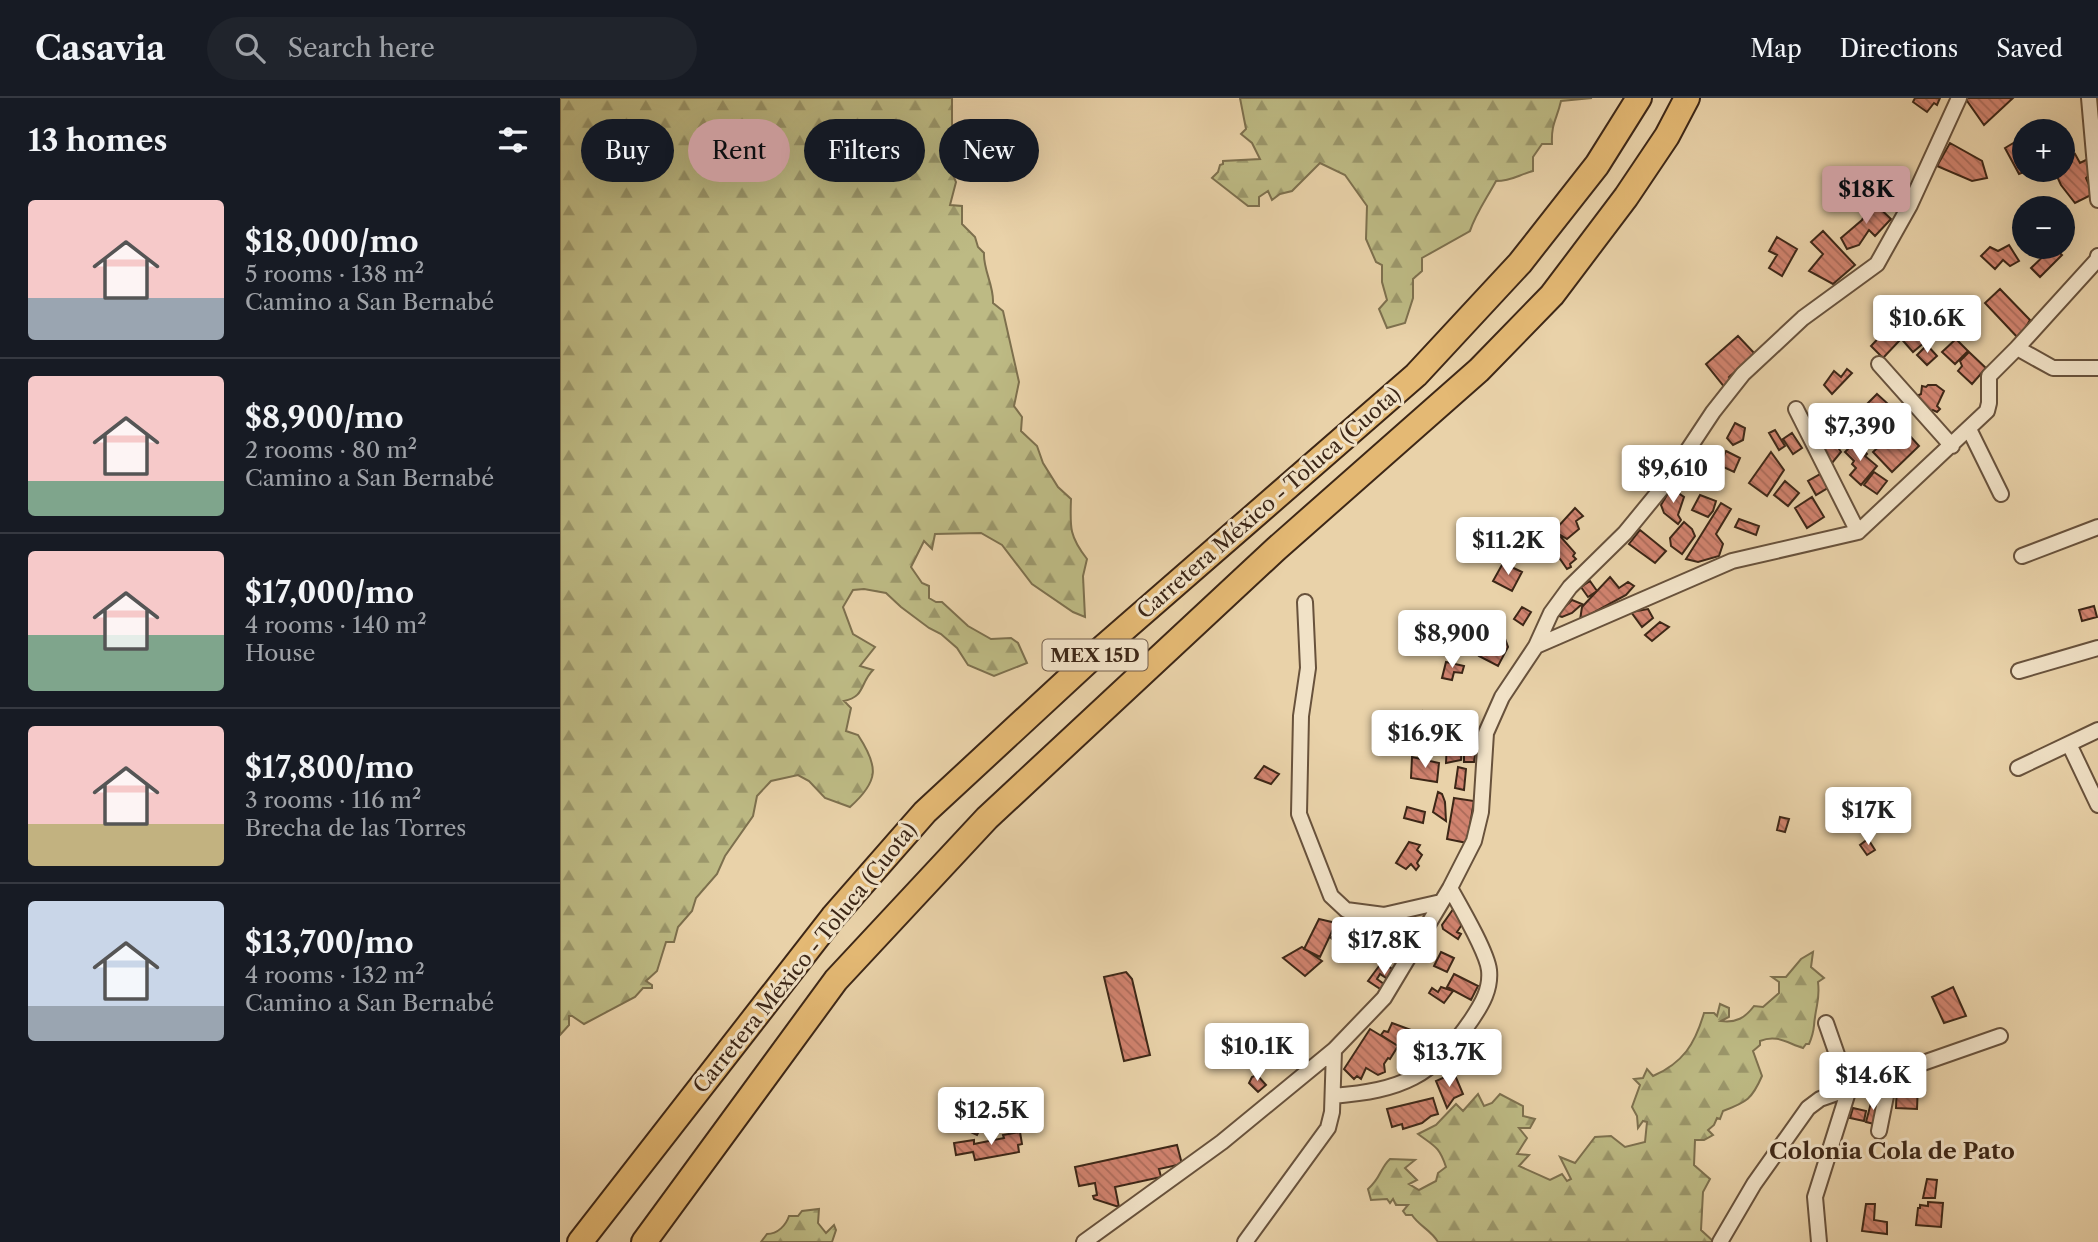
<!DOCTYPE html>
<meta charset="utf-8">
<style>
:root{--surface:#171b24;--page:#20242c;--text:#f1f3f6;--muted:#9ea1a6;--line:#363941;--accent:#c59692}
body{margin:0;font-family:"Libre Caslon Text",serif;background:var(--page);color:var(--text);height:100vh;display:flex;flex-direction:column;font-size:26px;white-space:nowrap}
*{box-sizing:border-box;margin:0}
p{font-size:23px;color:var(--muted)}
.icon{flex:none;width:38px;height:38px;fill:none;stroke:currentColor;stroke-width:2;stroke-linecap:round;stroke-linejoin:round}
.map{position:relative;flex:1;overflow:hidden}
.sheet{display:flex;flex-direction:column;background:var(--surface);width:560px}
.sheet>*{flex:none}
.guide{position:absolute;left:21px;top:21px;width:665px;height:63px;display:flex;gap:14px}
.buttons{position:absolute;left:1452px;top:21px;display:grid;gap:14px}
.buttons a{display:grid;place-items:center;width:63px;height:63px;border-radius:50%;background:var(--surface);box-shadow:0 7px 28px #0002;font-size:35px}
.price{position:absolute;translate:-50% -60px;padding:0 16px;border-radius:7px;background:#fff;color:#222;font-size:23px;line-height:46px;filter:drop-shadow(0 2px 4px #0008)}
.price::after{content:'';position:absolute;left:50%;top:42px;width:21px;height:16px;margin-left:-10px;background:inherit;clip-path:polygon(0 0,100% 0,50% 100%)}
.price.on{background:var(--accent);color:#111}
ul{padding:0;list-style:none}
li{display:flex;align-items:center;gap:21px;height:175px;padding:0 28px}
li+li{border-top:2px solid var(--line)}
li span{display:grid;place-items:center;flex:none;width:196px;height:140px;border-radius:7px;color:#555}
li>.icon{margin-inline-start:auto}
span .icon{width:84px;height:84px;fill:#fffc;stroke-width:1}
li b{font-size:30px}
h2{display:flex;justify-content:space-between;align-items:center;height:84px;padding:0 28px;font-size:30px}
.tag{padding:0 24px;border-radius:32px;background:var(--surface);box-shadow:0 7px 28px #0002;font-size:24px;line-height:63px}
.tag.on{background:var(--accent);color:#111}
header{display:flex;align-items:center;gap:42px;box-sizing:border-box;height:98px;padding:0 35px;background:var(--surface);border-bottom:2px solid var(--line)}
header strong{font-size:33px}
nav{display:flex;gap:38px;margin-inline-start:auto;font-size:24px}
.search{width:490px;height:63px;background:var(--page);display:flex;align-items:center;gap:18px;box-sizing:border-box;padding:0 24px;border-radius:38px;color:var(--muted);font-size:26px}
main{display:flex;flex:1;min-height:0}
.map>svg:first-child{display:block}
</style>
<header>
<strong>Casavia</strong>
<div class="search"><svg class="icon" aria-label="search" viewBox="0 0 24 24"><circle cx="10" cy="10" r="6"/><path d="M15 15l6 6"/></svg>Search here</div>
<nav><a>Map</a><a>Directions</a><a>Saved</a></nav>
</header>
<main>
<section class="sheet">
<h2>13 homes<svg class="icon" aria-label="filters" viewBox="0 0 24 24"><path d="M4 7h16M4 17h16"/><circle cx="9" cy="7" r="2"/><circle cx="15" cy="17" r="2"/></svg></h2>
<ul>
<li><span style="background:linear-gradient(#f6c9c9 70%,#9aa5b1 0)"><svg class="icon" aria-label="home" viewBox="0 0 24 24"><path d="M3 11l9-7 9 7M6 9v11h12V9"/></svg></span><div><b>$18,000/mo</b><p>5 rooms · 138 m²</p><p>Camino a San Bernabé</p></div></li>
<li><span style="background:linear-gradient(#f6c9c9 75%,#7fa58c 0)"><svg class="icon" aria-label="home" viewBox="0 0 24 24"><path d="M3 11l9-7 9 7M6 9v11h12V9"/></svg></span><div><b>$8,900/mo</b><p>2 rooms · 80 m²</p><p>Camino a San Bernabé</p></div></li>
<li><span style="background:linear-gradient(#f6c9c9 60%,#7fa58c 0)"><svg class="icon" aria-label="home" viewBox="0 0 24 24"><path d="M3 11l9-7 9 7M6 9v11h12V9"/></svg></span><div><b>$17,000/mo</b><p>4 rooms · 140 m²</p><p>House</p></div></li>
<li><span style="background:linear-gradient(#f6c9c9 70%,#c2b280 0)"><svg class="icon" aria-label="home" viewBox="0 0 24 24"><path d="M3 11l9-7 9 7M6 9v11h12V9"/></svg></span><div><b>$17,800/mo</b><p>3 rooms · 116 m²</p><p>Brecha de las Torres</p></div></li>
<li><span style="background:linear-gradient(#c9d6e8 75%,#9aa5b1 0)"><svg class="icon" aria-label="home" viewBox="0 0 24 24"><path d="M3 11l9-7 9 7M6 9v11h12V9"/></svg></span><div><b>$13,700/mo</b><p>4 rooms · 132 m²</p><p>Camino a San Bernabé</p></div></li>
</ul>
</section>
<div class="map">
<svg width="1538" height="1144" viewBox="0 0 1538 1144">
<defs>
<pattern id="forest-firs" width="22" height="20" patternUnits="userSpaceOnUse" patternTransform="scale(1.75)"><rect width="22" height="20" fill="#bdba84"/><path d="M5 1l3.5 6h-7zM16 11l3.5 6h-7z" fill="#9b976b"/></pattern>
<pattern id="building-back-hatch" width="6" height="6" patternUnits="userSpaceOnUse" patternTransform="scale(1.75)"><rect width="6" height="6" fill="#d1836f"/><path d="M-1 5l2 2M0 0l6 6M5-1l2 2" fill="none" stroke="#ab6b5a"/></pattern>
</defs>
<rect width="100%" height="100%" fill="#e9d2a9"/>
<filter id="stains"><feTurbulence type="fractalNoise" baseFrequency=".00286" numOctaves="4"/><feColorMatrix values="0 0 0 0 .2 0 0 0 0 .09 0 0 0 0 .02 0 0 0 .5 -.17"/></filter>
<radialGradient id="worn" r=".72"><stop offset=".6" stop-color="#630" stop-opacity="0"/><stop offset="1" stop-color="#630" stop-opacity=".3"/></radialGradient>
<path fill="url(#forest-firs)" stroke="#7d704e" stroke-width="2" d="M0 0H392V27L396 44 393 58V77L396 84 390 107 402 108V126L415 139 418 149 424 155C423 172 434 187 433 205L443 213 459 284 454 308 462 319 461 333 477 348 483 365 498 389 511 401C510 429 509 438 527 461L523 478 525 519 513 514 472 486 442 447 421 435 375 436 372 451 364 443 351 469 362 485 369 488V500L376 504H382L408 528 431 541 451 540 458 545 467 565 434 578 408 567 397 550 381 536 369 530 341 509 326 495 304 491 293 492 283 509 293 536 315 549 300 568 313 572C300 585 305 599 284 603L291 610 286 633 298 637C319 669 319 683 290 709L265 700 249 683 238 677 211 683 197 698 193 718 165 758 157 776 136 800 132 813 118 829 114 844H106L97 873 86 883 92 887V890H83L75 899 24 926 12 918H9V927L0 937Z
M680 0H1032L1001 3C997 21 991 25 992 46H982L973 59V73C958 77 952 83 936 83 927 100 916 115 910 133L862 160V173L853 181V200L845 225 827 230 819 211 827 202 822 184V167L816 164 806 141 807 108 785 77 760 65 732 93 720 96 712 102 708 93 699 99V108H688L652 80 658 74 660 67 663 66V63L700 61 692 45 681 36 686 31Z
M1253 854 1251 869 1264 880 1258 884C1260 900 1257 904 1255 919 1253 932 1255 932 1249 946H1246L1243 950C1227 945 1217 936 1200 943V947L1193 953 1202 978C1192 1001 1187 1004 1163 1013L1160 1021 1157 1020 1154 1027 1148 1032 1153 1037 1144 1042H1135L1134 1067 1150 1081 1143 1094 1141 1132 1154 1144H878C871 1132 859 1128 852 1117H846L843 1113 848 1107H836L833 1101 830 1105 827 1101 811 1102 808 1091C821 1080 820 1070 830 1061L855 1062 845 1070 857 1082 849 1086 859 1092 876 1083 878 1075 886 1069C879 1048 874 1048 858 1036L876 1027 896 1006 903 1013 918 996 924 1008 932 1005 940 996 963 1008V1018L975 1021 970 1030H959L967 1040 957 1056 969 1057 959 1068 990 1082 1002 1076 1007 1083 1011 1081 1000 1059 1015 1065 1035 1039 1051 1038 1065 1049 1085 1044 1087 1024 1083 1023 1078 1030 1077 1018 1072 1009 1080 987 1074 981 1083 980 1087 971 1093 978C1123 965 1135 946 1144 915H1154L1157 918 1160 906 1169 910V919L1161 923C1176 925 1185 920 1194 908L1203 909 1219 895V884L1212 879H1226L1241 861Z
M259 1111 258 1125 266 1135 274 1127 276 1132 272 1144H201L207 1136C218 1136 226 1127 229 1118H238L242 1113Z"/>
<path fill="url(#building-back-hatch)" stroke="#3d2717" stroke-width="2" d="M1355 0H1380L1377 7 1374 5 1367 14 1353 4Z
M1405 0H1453L1424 27Z
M1455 44 1460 52 1465 51V72H1469L1459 76 1445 50Z
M1390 45 1422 63 1427 80 1412 83 1377 68Z
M1507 55 1510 59 1515 56 1520 65 1528 61 1531 76 1526 80 1533 96 1515 105 1501 87 1494 72H1503V57Z
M1309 79H1321L1320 98 1306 96Z
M1312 103 1331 121 1315 138 1309 132 1299 147 1287 151 1281 140 1302 122Z
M1263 133 1295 167 1273 186 1249 173 1263 156 1251 144Z
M1217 139 1237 151 1222 178 1209 170 1217 157 1209 153Z
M1449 147 1459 163 1450 168 1443 162 1435 171 1421 158 1430 149 1438 153Z
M1493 149 1502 157 1480 179 1471 170Z
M1440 191 1470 222 1459 241 1425 205Z
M1357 206 1377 222 1366 233 1359 228 1363 224 1351 214Z
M1335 210 1365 244 1353 254 1323 220Z
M1328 230 1340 242 1323 260 1311 248Z
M1178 238 1195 256 1169 279 1174 284 1166 291 1146 266Z
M1396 241 1408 253 1395 266 1382 254Z
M1367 247 1377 258 1367 267 1357 257Z
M1409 254 1426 270 1412 286 1398 273 1402 268 1400 263Z
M1287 271 1292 275 1272 296 1264 287 1274 273 1281 279Z
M1368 287H1376L1384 293 1377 308 1380 311 1377 314 1373 312 1369 314 1353 300 1361 296 1362 288 1366 289Z
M1317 296 1328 306 1318 317 1306 307Z
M1269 311 1281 321 1276 327 1264 316Z
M1175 325 1185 330 1183 342 1173 347 1167 340Z
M1341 328 1359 348 1332 374 1313 354Z
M1215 332 1225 348 1219 352 1209 335Z
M1232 335 1242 350 1233 356 1223 341Z
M1271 339 1281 354 1272 365 1259 354Z
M1298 341 1303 347 1301 349 1307 356 1305 358 1317 368 1301 387 1290 377 1296 370 1292 366 1294 363 1285 354Z
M1166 353 1180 360 1174 374 1159 367Z
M1211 354 1224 372 1207 398 1189 385Z
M1264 374 1271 388 1256 397 1248 383Z
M1314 374 1327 383 1317 396 1304 387Z
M1225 383 1239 395 1228 408 1214 397Z
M1111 390 1124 399 1118 417 1121 422 1118 426 1104 415 1101 407Z
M1140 397 1156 403 1153 413 1148 419 1132 412Z
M1252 399 1264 419 1247 430 1235 410Z
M1161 405 1171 411 1156 436 1163 446 1159 458 1138 464 1126 461Z
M1015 410 1023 418 1016 423 1019 431 1007 441 994 433Z
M1179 421 1199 428 1196 437 1175 429Z
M1124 424 1132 431 1135 438 1122 456 1111 448 1110 440Z
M1080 432 1106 453 1095 465 1069 446Z
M1000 438 1015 455 1013 458 1016 461 1010 466 1011 469 1007 471 1000 461 992 455V447Z
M943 465 962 474 952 493 933 483Z
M1050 479 1059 490 1068 484 1074 488 1066 497 1020 522 1022 509Z
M1030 483 1037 493 1028 499 1021 489Z
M1012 502 1022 506 1012 515 1002 519 996 517Z
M1534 508 1537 519 1522 523 1519 512Z
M962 509 971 514 963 527 954 521Z
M1088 511 1093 520 1082 529 1071 514Z
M1100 524 1109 529 1092 543 1085 537Z
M943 535 948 549 938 568 919 558 930 536 940 541Z
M886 564 904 568 902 575 894 574 892 582 882 580Z
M863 613 882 618 879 642 854 634Z
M887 644 902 646 901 662 886 665Z
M904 647 916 648 914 664H904Z
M852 659 879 665 877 684 851 680Z
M704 668 719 676 711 686 695 680Z
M898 669 906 671 904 692 895 690Z
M878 694 882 696 885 704 886 723 873 714Z
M894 700 914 703 907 745 887 741Z
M1330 702 1341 717 1345 715 1349 723 1339 728 1336 724 1333 726 1319 707Z
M847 709 865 714 863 725 844 720Z
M1220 719 1229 721 1225 734 1217 732Z
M1308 741 1315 752 1307 757 1300 747Z
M849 744 860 747 857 752 862 757 857 765 859 768 856 772 851 766 846 771 836 765Z
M896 807 903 825 897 834 901 836 898 841 883 831 882 827Z
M759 821 776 825 760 859 744 851Z
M780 830 804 851 795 861 771 840Z
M829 847 848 855 841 861 832 864 822 856Z
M742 849 762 863 745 878 723 860Z
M881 854 894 860 887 874 874 868Z
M822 864 841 877 835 886 820 876 817 881 831 891 828 896 808 883Z
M566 874 572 881 590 957 564 963 544 879Z
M894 876 918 888 911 902 887 889Z
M881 889 893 893 884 905 869 895 872 890 878 894Z
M1393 889 1406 918 1384 925 1372 899Z
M832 925 851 932V936L862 940 859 947 853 945 852 947 847 945 844 949 838 948 821 937 824 933 828 934Z
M810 931 838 948 830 961 828 960 824 966 825 974 818 977 806 970 801 981 797 978 794 981 784 971Z
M894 975 903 996 894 1000 887 1010 876 983Z
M697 977 706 987 698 994 689 985 692 979Z
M1337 985 1358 986 1357 1011 1336 1010Z
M421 996 434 1003 417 1037 404 1031Z
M873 1000 878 1016 871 1018 862 1025 843 1031 842 1026 832 1029 827 1011Z
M1312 1001 1319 1003 1314 1026 1306 1024Z
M1293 1010 1306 1013 1304 1023 1290 1020Z
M460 1034 462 1046 458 1047 459 1054 415 1062 413 1054 396 1057 394 1045 414 1042V1046L444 1040 443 1037Z
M617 1047 622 1066 599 1071 601 1079 555 1089 559 1109 534 1101 533 1098 537 1097 535 1085 519 1088 515 1069Z
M1367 1081 1377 1082 1375 1100H1363Z
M1368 1104 1383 1105 1381 1129 1356 1127 1358 1110H1360V1107L1368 1108Z
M1306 1106H1315L1314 1122 1327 1124V1136L1302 1133Z"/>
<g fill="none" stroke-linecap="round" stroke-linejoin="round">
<defs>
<path id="minor" d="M1529 0 1538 102
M1457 250 1537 162 1538 158
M1319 266 1392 348
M1236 311 1298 434
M1409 331 1441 396
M1462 458 1538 429
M745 504 748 570 741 618 739 716 771 798 786 812 824 817 881 804
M976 548 1172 463 1298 434 1427 313 1429 305V278L1457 250 1493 270H1538
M1459 573 1538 550
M1509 646 1538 707
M1458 670 1538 632
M773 998C842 992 872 980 912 921 922 906 931 891 929 872 927 854 900 808 890 790
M1319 1033 1330 978
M524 1144 662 1044 774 952 824 900 890 790 914 743 921 714 926 635 942 599 976 548 991 515 1010 489 1065 435 1106 385 1153 314 1183 276 1243 220 1317 166 1350 107 1399 0
M685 1144 768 1030 772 1014 774 952
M1160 1144 1194 1086 1248 1010 1260 1001 1440 938
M1259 1144 1255 1099 1289 991 1266 925"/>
<path id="motorway" d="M20 1144 273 819 365 714 539 553 856 277 960 165 1037 67 1079 0
M84 1144 276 882 427 720 716 451 919 272 992 197 1066 99 1107 38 1127 0"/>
</defs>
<use href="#minor" stroke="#68523c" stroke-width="18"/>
<use href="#motorway" stroke="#3d2717" stroke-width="28"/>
<use href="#minor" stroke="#f1e2c7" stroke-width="14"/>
<use href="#motorway" stroke="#e4b974" stroke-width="24"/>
</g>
<g text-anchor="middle" stroke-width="6" stroke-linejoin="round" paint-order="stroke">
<rect fill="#f1e2c7" stroke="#735f4c" stroke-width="2" x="482.5" y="541.5" width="105" height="31" rx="5"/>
<g font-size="19" font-weight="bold" fill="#3d2717">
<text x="535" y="564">MEX 15D</text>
</g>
<g font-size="21" fill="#3d2717" stroke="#f1e2c7">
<text transform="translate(709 405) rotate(-41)" y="7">Carretera México - Toluca (Cuota)</text>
<text transform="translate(245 860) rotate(-51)" y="7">Carretera México - Toluca (Cuota)</text>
</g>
<g font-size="23" font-weight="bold" fill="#3d2717" stroke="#f1e2c7">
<text x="1332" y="1061">Colonia Cola de Pato</text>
</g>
</g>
<rect width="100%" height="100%" filter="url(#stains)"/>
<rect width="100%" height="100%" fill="url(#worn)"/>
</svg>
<div class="buttons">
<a>+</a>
<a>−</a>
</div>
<b class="price on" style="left:1306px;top:128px">$18K</b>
<b class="price" style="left:1367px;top:257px">$10.6K</b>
<b class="price" style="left:1300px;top:365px">$7,390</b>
<b class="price" style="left:1113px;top:407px">$9,610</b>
<b class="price" style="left:948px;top:479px">$11.2K</b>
<b class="price" style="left:892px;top:572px">$8,900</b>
<b class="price" style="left:865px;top:672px">$16.9K</b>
<b class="price" style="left:1308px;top:749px">$17K</b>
<b class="price" style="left:824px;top:879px">$17.8K</b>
<b class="price" style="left:697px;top:985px">$10.1K</b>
<b class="price" style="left:889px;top:991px">$13.7K</b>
<b class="price" style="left:1313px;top:1014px">$14.6K</b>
<b class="price" style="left:431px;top:1049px">$12.5K</b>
<div class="guide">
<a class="tag">Buy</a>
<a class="tag on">Rent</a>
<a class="tag">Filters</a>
<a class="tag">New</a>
</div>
</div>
</main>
